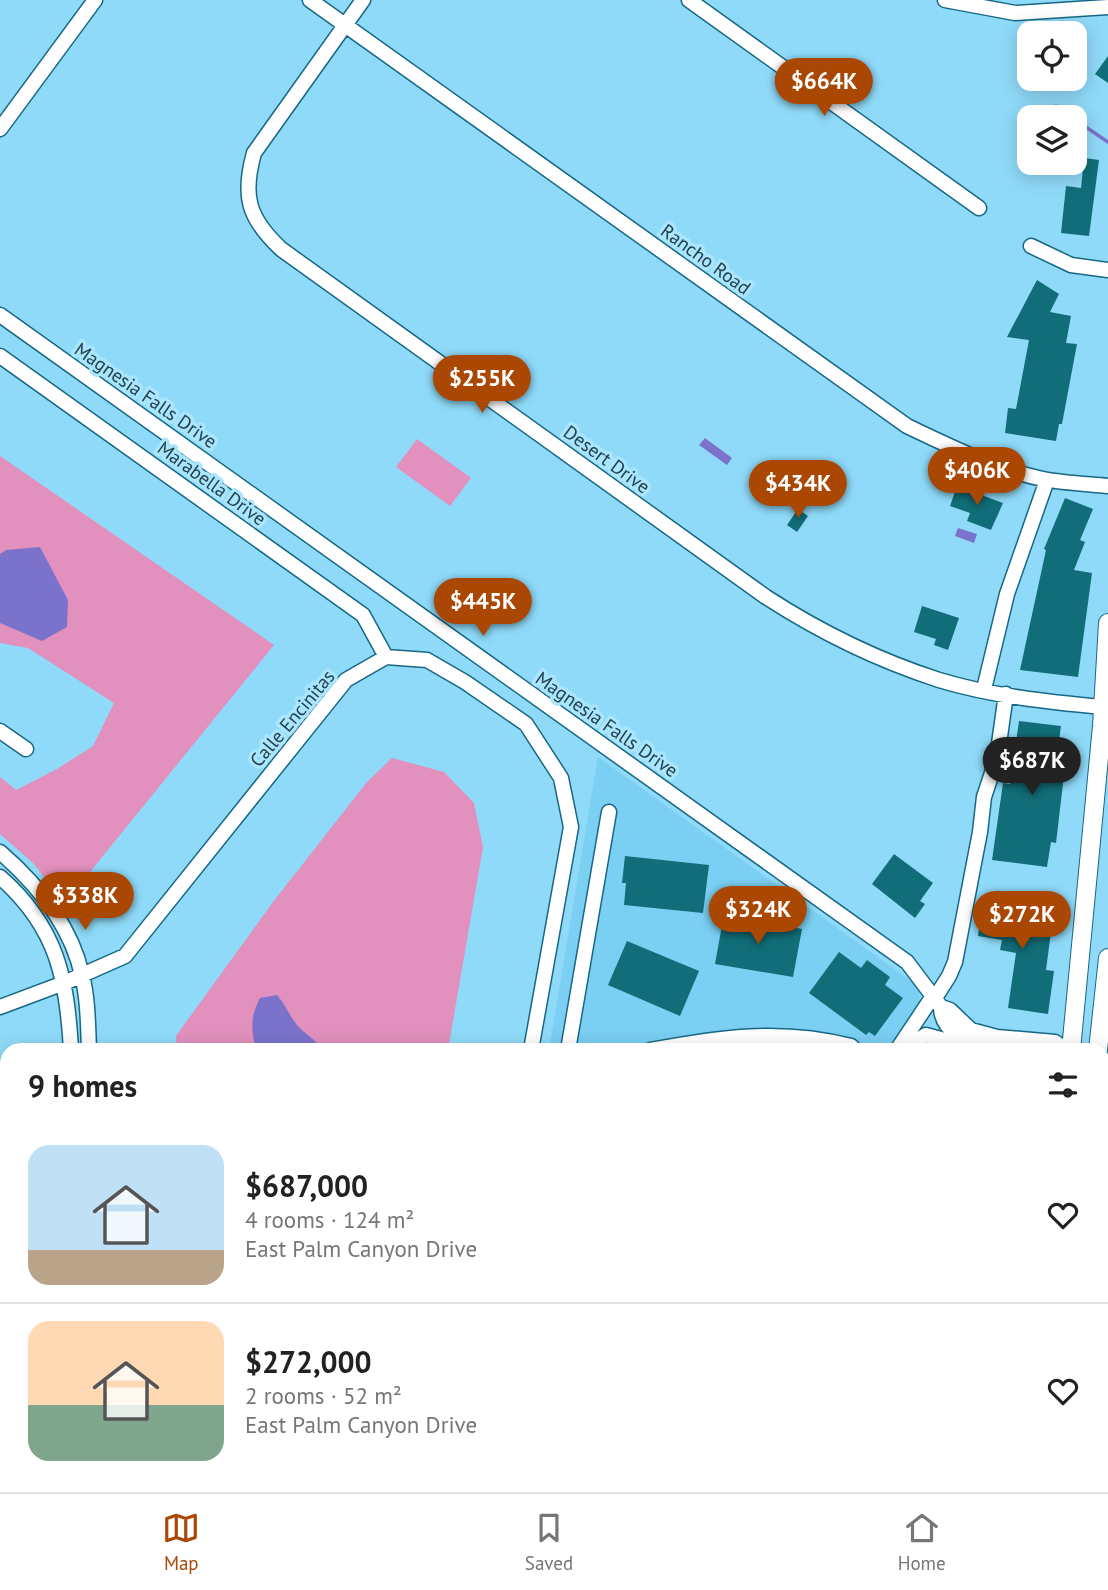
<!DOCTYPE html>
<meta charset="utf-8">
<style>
:root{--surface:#fff;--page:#f2f2f2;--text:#222;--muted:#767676;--line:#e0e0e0;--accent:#a94703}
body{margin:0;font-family:"PT Sans",sans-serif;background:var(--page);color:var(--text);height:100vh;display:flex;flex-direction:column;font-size:26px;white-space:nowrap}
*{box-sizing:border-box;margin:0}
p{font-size:23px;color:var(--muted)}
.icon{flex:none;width:38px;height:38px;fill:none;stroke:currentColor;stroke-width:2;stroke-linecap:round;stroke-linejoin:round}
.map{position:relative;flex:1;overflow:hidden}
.drawer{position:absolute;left:0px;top:1043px;width:1110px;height:450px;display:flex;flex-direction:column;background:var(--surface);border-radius:21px 21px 0 0;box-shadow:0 4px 18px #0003}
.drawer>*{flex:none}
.fabs{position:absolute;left:1017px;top:21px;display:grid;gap:14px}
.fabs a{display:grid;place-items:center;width:70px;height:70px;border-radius:14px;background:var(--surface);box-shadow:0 4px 18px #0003;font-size:35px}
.price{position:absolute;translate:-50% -60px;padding:0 16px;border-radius:24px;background:var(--accent);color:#fff;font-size:23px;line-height:46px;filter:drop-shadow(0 2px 4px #0008)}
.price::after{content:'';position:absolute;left:50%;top:42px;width:21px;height:16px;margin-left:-10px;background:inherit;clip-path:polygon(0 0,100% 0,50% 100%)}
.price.current{background:#222;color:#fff}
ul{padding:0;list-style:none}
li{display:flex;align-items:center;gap:21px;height:175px;padding:0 28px}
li+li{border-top:2px solid var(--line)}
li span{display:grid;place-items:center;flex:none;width:196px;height:140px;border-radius:21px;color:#555}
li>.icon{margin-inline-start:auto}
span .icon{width:84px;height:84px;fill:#fffc;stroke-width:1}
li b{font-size:30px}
h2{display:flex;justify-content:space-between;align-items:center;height:84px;padding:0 28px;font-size:30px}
.tabs{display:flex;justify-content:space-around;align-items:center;height:98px;border-top:2px solid var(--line);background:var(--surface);font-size:19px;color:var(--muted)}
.tabs a{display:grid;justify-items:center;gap:4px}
.tabs .current{color:var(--accent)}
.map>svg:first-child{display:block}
</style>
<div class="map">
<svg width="1108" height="1492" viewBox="0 0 1108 1492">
<rect width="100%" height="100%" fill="#8fdaf9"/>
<path fill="#7acff2" d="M598 757 911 981 919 990 920 1002 891 1050H549Z
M7 1465V1486H109L111 1492H0V1467Z
M459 1486H758L755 1492H468Z
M906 1486H1015L1016 1488 1015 1492H885Z"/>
<path fill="#e290bd" d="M417 439 471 478 450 506 396 467Z
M0 456 274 645 64 904 34 864 0 834V777L16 790 57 769 93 746 114 703 28 648 0 643Z
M392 758 444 772 474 803 483 847 448 1050H177L176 1036 273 902 367 782Z
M7 1094V1148L0 1149V1096Z
M7 1335V1465L0 1467V1336Z
M109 1486H169L170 1492H111Z
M223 1486H358L356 1492H224Z"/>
<path fill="#7b72cc" d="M705 438 732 458 727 465 699 445Z
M958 528 977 534 974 543 955 536Z
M40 547 68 600 67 627 42 641 0 623V554L6 550Z
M277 995C285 1004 289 1015 297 1025 305 1034 315 1039 323 1050H256C251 1029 250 1018 260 998Z"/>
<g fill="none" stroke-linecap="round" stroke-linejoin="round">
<path stroke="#7b72cc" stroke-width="3.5" d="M1056 106 1072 117
M1074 119 1108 142"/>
</g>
<path fill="#116e78" d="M1108 56V83L1095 74Z
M1084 158 1099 160 1089 236 1061 233 1066 186 1081 188Z
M1037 280 1059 294 1050 312 1071 316 1066 343 1077 344 1062 424H1059L1056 441 1005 433 1008 408 1016 409 1029 340 1007 337Z
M957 486 1003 503 991 530 967 521 970 513 950 506Z
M1065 498 1093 509 1080 540 1085 542 1074 570 1092 573 1078 677 1020 670 1046 550 1044 549Z
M798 509 808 516 797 532 787 525Z
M922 606 959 618 948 650 934 645 936 639 914 632Z
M1019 721 1061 726 1058 748 1067 750 1056 843 1051 842 1047 867 992 860 1003 783 1010 784Z
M894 854 933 883 920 901 925 904 915 918 872 884Z
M625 856 709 865 703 913 624 905 626 883H622Z
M983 899 1044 908 1042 923 1052 924 1046 970 1054 971 1048 1014 1008 1008 1016 953 1000 950 1002 940 978 936Z
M724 914 802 929 793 977 715 964Z
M627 941 699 971 680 1016 608 985Z
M839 952 861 968 867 960 890 977 885 985 903 998 875 1036 869 1032 866 1035 809 993Z"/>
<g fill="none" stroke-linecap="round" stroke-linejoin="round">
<defs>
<path id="minor" d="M310 0 907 426C951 447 995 469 1043 479 1064 483 1087 484 1108 486
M363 0 254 153C242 196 248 218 281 249L766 597C820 632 877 660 939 680 992 696 1048 702 1103 707
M689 0 979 208
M945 0 1015 13 1108 7
M0 129 95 0
M1031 246 1071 265 1108 270
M0 315 907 962 941 1007 950 1010 971 1030 997 1037 1055 1042 1067 1050
M0 356 363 615 386 657
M984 689 1007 594 1047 480
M0 731 26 749
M0 852C37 884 71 926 82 975 88 999 88 1025 89 1050
M0 877C57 927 67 978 71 1050
M935 998 949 976 955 962 980 832 984 797 997 758 1006 694
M0 1007 64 983 125 956 346 680 386 657 427 660 465 682 526 724 561 778 571 827 531 1050
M941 1007C941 1032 972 1048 995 1050
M568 1050 609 812
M650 1050C720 1037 781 1028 851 1046L855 1050
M897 1050 933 996
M909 1050 915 1042 926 1035 963 1045 979 1047
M0 1244H7
M1102 1279H1108
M1102 1448H1108
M188 1486 189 1492
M206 1486 207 1492
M490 1486 497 1492
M767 1486 773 1492
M656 1492 660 1486"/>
<path id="major" d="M1071 1050 1102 726 1108 623
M1098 1050 1108 958
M793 1492 799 1486
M844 1492 855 1486
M1027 1492 1028 1486
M1063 1492V1486"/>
</defs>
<use href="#minor" stroke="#166884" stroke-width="17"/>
<use href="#major" stroke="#166884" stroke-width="20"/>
<use href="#minor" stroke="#fff" stroke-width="14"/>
<use href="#major" stroke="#fff" stroke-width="18"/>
</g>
<g text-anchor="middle" stroke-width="7" stroke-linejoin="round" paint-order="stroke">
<g font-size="19" fill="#21414d" stroke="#aae5fe">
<text transform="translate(706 259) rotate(36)" y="7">Rancho Road</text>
<text transform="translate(146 395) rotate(35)" y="7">Magnesia Falls Drive</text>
<text transform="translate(607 459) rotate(36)" y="7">Desert Drive</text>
<text transform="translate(212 483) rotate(36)" y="7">Marabella Drive</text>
<text transform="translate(292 718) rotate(-50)" y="7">Calle Encinitas</text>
<text transform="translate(607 724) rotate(35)" y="7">Magnesia Falls Drive</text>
</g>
</g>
</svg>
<div class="fabs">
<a><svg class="icon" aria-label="locate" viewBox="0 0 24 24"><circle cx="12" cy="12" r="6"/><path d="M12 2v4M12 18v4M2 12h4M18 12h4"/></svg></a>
<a><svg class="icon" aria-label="layers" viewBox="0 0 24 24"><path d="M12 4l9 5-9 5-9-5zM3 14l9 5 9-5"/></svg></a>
</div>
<b class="price" style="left:824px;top:118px">$664K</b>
<b class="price" style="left:482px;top:415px">$255K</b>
<b class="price" style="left:977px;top:507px">$406K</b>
<b class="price" style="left:798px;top:520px">$434K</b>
<b class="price" style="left:483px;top:638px">$445K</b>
<b class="price current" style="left:1032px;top:797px">$687K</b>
<b class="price" style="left:85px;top:932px">$338K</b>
<b class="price" style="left:758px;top:946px">$324K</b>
<b class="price" style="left:1022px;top:951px">$272K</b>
<section class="drawer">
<h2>9 homes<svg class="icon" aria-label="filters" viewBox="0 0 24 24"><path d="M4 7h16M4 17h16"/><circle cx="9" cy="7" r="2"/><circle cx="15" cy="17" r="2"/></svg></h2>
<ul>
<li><span style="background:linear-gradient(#bfe0f5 75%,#b9a48a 0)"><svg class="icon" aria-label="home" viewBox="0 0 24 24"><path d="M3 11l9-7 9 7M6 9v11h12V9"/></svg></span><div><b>$687,000</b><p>4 rooms · 124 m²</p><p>East Palm Canyon Drive</p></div><svg class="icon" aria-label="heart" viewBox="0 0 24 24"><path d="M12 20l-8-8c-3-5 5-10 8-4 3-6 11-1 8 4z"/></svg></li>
<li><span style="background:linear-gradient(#ffd9b3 60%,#7fa58c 0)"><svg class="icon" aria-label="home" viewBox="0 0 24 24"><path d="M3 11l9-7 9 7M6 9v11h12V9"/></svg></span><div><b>$272,000</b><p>2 rooms · 52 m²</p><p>East Palm Canyon Drive</p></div><svg class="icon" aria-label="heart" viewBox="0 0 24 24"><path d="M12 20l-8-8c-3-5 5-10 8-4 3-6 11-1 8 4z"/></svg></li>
</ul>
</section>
</div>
<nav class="tabs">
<a class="current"><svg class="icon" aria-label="map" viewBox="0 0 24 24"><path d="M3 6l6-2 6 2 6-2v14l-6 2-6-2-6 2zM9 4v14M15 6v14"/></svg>Map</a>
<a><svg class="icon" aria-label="saved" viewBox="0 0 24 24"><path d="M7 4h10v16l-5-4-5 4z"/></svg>Saved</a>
<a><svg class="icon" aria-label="home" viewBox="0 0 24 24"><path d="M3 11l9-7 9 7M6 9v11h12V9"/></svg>Home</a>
</nav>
